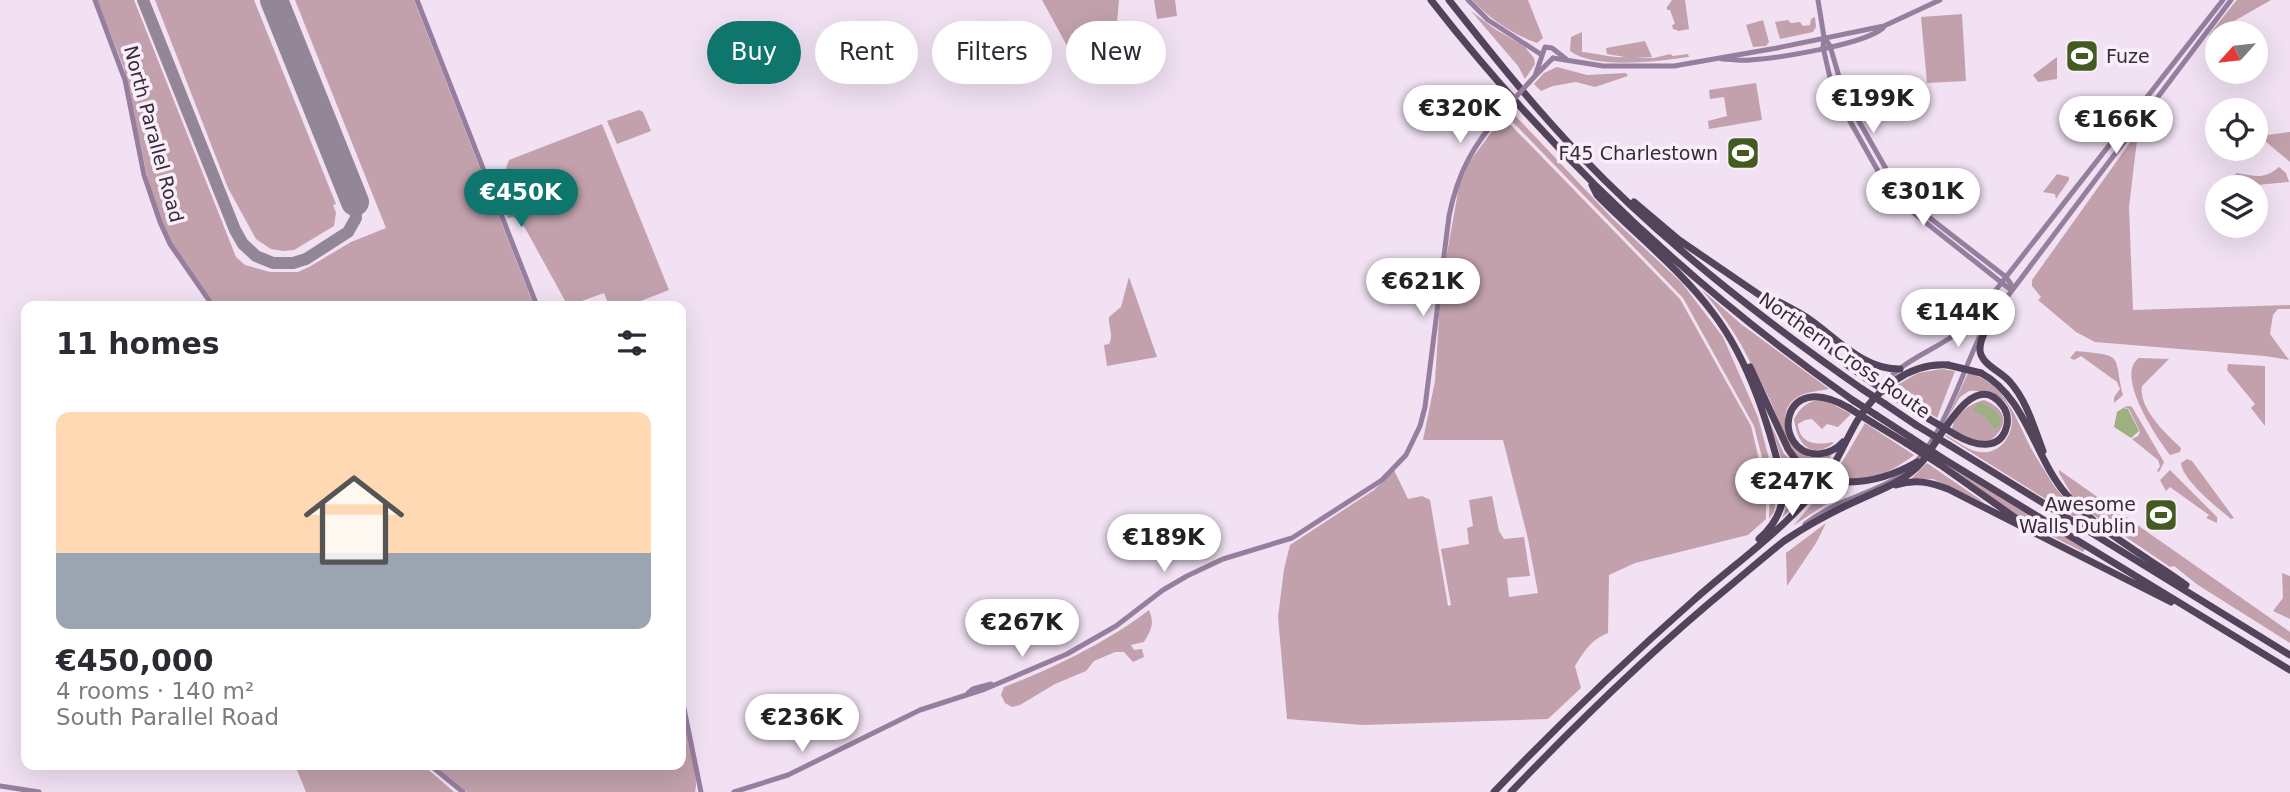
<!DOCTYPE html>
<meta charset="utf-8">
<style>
:root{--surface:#fff;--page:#f7f7f7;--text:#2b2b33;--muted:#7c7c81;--line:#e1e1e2;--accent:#0f766e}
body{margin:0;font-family:"DejaVu Sans",sans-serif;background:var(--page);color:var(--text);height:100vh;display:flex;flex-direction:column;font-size:26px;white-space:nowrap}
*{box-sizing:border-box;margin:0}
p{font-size:23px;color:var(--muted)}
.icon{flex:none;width:38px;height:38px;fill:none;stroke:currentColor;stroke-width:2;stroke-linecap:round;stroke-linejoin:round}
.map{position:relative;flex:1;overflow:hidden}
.side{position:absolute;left:21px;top:301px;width:665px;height:469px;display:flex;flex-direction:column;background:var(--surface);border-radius:14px;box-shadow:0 7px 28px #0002}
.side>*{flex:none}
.top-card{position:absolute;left:707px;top:21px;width:665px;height:63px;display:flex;gap:14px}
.needle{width:46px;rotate:243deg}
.fabs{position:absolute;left:2205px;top:21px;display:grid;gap:14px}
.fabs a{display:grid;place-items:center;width:63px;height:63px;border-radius:50%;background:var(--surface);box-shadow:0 7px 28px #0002;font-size:35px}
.price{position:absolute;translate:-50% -60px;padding:0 16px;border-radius:24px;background:#fff;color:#222;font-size:23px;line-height:46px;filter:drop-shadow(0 2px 4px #0008)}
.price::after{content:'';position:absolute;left:50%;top:42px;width:21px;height:16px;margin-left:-10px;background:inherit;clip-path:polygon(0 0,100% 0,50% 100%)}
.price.on{background:var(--accent);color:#fff}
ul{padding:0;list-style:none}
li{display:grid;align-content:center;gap:14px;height:371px;padding:0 35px}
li+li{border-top:2px solid var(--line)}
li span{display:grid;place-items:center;height:217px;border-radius:14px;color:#555}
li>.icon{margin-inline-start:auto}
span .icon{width:126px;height:126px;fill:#fffc;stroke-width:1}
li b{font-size:30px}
h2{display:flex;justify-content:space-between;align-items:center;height:84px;padding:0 35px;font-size:30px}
.pill{padding:0 24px;border-radius:32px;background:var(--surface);box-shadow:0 7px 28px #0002;font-size:24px;line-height:63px}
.pill.on{background:var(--accent);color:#fff}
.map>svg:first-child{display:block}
</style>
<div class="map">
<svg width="2290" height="792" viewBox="0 0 2290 792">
<rect width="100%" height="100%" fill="#f1e1f3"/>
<path fill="#c2a1ac" d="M97 0H134L236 257 245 265 270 272H298L309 267 351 242 386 228 295 0H414L534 306H216L171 242 161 219 151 194 124 68Z
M155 0H254L336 204 333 205 336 213 334 226 294 250 283 251 271 249 256 239 228 188Z
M1042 0H1119L1115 45 1083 75Z
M1154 0H1175L1177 16 1157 19Z
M1472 0H1528L1543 38 1537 43C1512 34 1490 19 1472 0Z
M1672 0H1685L1689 29 1679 31 1673 29 1672 25 1675 24 1670 10H1667V7Z
M2237 0H2271L2208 36 2235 2Z
M1471 11 1495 29 1524 46 1534 58 1535 64 1525 79 1518 66Z
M1962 14 1966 81 1927 83 1921 17Z
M1815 17 1816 27 1813 32 1780 39 1775 22 1788 20 1791 23 1800 22 1803 26 1810 25 1811 19Z
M1763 20 1769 42 1766 46 1753 47 1746 25Z
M1582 32V52C1597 53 1610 58 1625 57L1607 54 1606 48 1645 41 1652 57H1635L1654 58 1670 54 1673 56 1688 54 1689 57C1659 61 1595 70 1570 51L1571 37Z
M2057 57V79L2038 82 2033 75Z
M1557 67 1587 75 1626 73 1628 76 1595 87 1576 82 1553 86 1541 91 1534 84 1544 73Z
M1756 83 1762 120 1709 129 1708 121 1727 116 1724 97 1710 99 1709 90Z
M639 110 643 112 651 131 617 144 607 121Z
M1511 111 1613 219 1682 283 1723 337 1758 417 1777 489 1774 512 1769 519 1770 489 1754 426 1683 298 1507 116Z
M1503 117 1680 299 1751 426 1766 489V519L1748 535 1635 563 1609 575 1608 633C1591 640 1585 650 1575 666L1581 688 1548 719 1363 725 1287 719 1278 617 1284 569 1290 545 1374 490 1394 470 1408 499 1422 496 1430 500 1448 606 1451 605 1441 549 1469 544 1467 528 1473 526 1469 500 1492 496 1499 531 1504 539 1524 537 1530 576 1507 578 1509 597 1538 593 1528 539 1503 440H1423L1435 381 1441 287 1459 186 1470 161Z
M2144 123 2148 126 2137 140 2129 207 2133 310 2290 305V309H2278L2273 315 2270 334 2289 360 2265 356 2095 342 2076 332 2038 300 2041 297 2032 286V280Z
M602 124 669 290 628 306H609L604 293 568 306 525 228 514 217 508 218 498 191 509 160Z
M2290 132V162L2259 136Z
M2279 167 2286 173 2289 182 2237 187 2230 178 2237 173C2255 176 2264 180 2279 167Z
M2057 174 2069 177V180L2056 199 2055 194 2043 192Z
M1129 277 1157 357 1107 366 1104 345 1109 344C1114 334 1108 327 1109 317L1121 307Z
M1701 289 1741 324 1829 389C1818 391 1805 392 1796 398 1773 414 1789 457 1816 458 1820 459 1828 455 1832 454L1821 474C1785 457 1784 432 1770 400 1762 384 1753 368 1745 352 1733 329 1718 309 1701 289Z
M2076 351C2125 356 2113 353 2123 395L2114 403V397L2120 389 2117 382 2081 356 2074 360 2070 358Z
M2139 358 2169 359 2142 386C2138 408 2166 434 2181 448L2180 452 2170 455C2157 438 2114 375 2139 358Z
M2228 364 2265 366V426L2251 408 2255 404 2227 370Z
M1942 369 1955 371 1937 418 1892 388 1918 373Z
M1968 373C2006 382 2016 420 2032 450 2038 461 2046 472 2052 483 2067 504 2087 520 2106 537L1945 436 1946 435C1955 440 1965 448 1975 451 2015 463 2035 387 1969 391L1960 397 1947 419Z
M1823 399 1851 414 1838 427 1827 424 1822 429 1812 419 1805 420 1798 424C1799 443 1816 446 1832 442L1834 443C1809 461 1797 442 1794 419 1801 406 1808 401 1823 399Z
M1984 400C2008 409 2009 426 1990 441L1969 440 1952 429C1955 413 1970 404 1984 400Z
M2129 406 2132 407 2164 462 2159 472 2157 471 2160 466 2158 460 2132 439 2138 436 2140 432 2129 409 2123 407Z
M1767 415 1784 454 1815 481 1782 518 1789 501 1787 475Z
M1865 423 1914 455C1892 472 1861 488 1834 476Z
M1935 458 2085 549 2083 552 2024 522Z
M2187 459 2192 461 2234 518 2231 519C2218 508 2182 480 2181 463Z
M1927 463 1985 503 1933 479 1909 481Z
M2059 470 2290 632V643L2198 585 2174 566 2170 567 2092 514 2072 495 2059 473Z
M2170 470 2217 517V523L2206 518 2209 515 2170 487 2166 491 2160 480Z
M1828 485 1842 487V497L1831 501 1794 525Z
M1826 523 1816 543 1787 586 1786 553Z
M2282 573 2290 576V619L2273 611 2283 598Z
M1149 610C1155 624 1151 630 1144 642L1131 645 1134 650 1142 649 1144 657 1133 662 1124 652H1115L1094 661 1086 671 1055 684 1020 705 1012 707 1005 703 1001 695 1004 687C1052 669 1109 641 1149 610Z
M681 706C685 724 700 776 695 792H467L434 765H681Z
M295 765H423L454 792H306Z"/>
<path fill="#9db081" d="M1978 402C1989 406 1995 409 2001 419L2000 426 1994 429 1985 417 1973 410Z
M2123 408 2128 409 2139 431 2131 438 2114 427 2117 412Z"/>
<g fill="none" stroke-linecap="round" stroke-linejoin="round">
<path stroke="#938696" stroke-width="12" d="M143 0 235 230 243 244 256 256 273 263H293L306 259 348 232 356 218 355 202"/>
<path stroke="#938696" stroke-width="28" d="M274 0 355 202"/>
<path stroke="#967e9f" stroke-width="5" d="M95 0 125 80 144 175 160 222 170 244 213 306
M417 0 537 306
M1468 0 1488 20 1542 55
M1818 0 1824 37 1823 47 1833 91 1887 187 1901 203 2011 290
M1824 37 1830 46 1845 97 1897 188 1917 208 2006 277 2013 287
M1553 58 1603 66H1674L1777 48 1884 26 1940 0
M1722 59C1732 59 1741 61 1750 60 1778 58 1863 45 1883 28
M1537 74 1553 58
M1535 76 1545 47 1552 48 1566 59
M1995 313 2231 0
M1879 391C1899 358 1943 349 1970 323L2223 0
M1805 524C1834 501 1868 495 1897 478 1939 453 1959 379 1980 336
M968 693 973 689 991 684
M681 694 701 792
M430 765 463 792
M0 786 39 792
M734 792 788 775 920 710 985 689 1067 654 1116 626 1163 590 1187 576 1223 559 1292 538 1382 480 1406 455 1420 426 1425 407 1449 216C1458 171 1474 144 1504 110"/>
<path stroke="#53435b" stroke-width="7" d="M1431 0C1551 154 1694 289 1854 401
M1449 0C1491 53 1533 106 1580 155 1664 243 1762 319 1862 389
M1592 185 1597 195C1635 234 1680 269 1713 313 1751 363 1769 427 1784 486 1784 507 1775 525 1759 539
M1634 202 1679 240 1796 320 1847 365 1870 381
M1768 296C1780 303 1794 309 1806 317 1835 336 1862 370 1900 369
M1997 311C1991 322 1979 337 1980 351 1982 365 2002 372 2010 382 2027 401 2034 428 2043 451
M1750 367 1788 449 1796 460 1816 475
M1981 373C2027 398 2034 457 2066 494 2099 532 2146 556 2186 585
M1893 396 1929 419
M1885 404 1916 425
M1876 415 1910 437
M1873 423 1906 443
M1843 442C1837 449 1828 453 1819 454 1771 455 1778 366 1849 408
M1949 445 2290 655
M1942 458 2290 670
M1939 464 2017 519
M1830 480C1861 486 1889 478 1917 462
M1896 485C1915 479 1930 482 1948 489L2171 602
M1494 792C1558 725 1625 661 1694 600 1740 559 1793 524 1829 472 1840 456 1847 438 1857 421 1876 390 1910 362 1948 365
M1511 792C1581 719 1653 649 1731 585 1749 570 1766 555 1784 541 1806 526 1830 513 1854 502 1877 491 1905 482 1922 462 1938 444 1972 366 2002 405 2007 411 2008 419 2007 425 2001 453 1973 445 1956 435"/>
<path stroke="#967e9f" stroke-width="5" d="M1504 110 1535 76"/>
<path stroke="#53435b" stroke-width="7" d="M1948 365 1981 373
M1870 381 1893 396
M1862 389 1885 404
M1854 401 1876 415
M1849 408 1873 423
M1929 419 1956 435
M1916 425 1949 445
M1910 437 1942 458
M1906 443 1939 464
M1816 475 1830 480"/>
</g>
<defs>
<symbol id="stadium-square" viewBox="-11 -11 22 22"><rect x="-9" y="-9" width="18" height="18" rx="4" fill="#435b21" stroke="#f9eefa"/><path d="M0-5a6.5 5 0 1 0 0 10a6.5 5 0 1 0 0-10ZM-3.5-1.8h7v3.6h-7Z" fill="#fff"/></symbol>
</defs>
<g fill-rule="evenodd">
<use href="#stadium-square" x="2063" y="37" width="38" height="38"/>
<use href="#stadium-square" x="1724" y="134" width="38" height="38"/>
<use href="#stadium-square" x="2142" y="496" width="38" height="38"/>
</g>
<g text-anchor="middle" stroke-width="7" stroke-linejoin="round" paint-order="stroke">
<g font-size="19" fill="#352b3a" stroke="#f9eefa" text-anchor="end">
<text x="2106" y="63" text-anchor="start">Fuze</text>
<text x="1718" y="160">F45 Charlestown</text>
<text x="2136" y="511">Awesome<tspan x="2136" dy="22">Walls Dublin</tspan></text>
</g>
<g font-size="19" fill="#352b3a" stroke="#f9eefa">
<text transform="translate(154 134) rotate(75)" y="7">North Parallel Road</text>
<text transform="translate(1845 355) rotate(35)" y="7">Northern Cross Route</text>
</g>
</g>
</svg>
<div class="fabs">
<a><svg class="needle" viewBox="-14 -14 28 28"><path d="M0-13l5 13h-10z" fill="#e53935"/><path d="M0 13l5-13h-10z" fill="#7c7c81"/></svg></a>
<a><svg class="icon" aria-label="locate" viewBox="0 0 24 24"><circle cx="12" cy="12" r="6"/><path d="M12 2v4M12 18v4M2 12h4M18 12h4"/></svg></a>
<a><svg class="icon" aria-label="layers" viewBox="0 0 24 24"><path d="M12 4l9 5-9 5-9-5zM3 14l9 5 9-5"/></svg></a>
</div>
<b class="price" style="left:1873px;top:135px">€199K</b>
<b class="price" style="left:1460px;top:145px">€320K</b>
<b class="price" style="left:2116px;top:156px">€166K</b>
<b class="price" style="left:1923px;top:228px">€301K</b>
<b class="price on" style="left:521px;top:229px">€450K</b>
<b class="price" style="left:1423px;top:318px">€621K</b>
<b class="price" style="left:1958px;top:349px">€144K</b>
<b class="price" style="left:1792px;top:518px">€247K</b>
<b class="price" style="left:1164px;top:574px">€189K</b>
<b class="price" style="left:1022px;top:659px">€267K</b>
<b class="price" style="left:802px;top:754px">€236K</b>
<div class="top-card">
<a class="pill on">Buy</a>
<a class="pill">Rent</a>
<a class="pill">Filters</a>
<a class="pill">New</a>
</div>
<section class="side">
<h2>11 homes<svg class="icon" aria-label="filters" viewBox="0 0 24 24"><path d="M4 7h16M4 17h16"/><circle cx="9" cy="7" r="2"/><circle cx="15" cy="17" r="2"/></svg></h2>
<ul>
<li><span style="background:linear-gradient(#ffd9b3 65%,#9aa5b1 0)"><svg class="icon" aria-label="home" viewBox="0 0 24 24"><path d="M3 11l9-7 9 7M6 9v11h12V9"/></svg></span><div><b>€450,000</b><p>4 rooms · 140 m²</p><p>South Parallel Road</p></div></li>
</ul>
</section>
</div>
